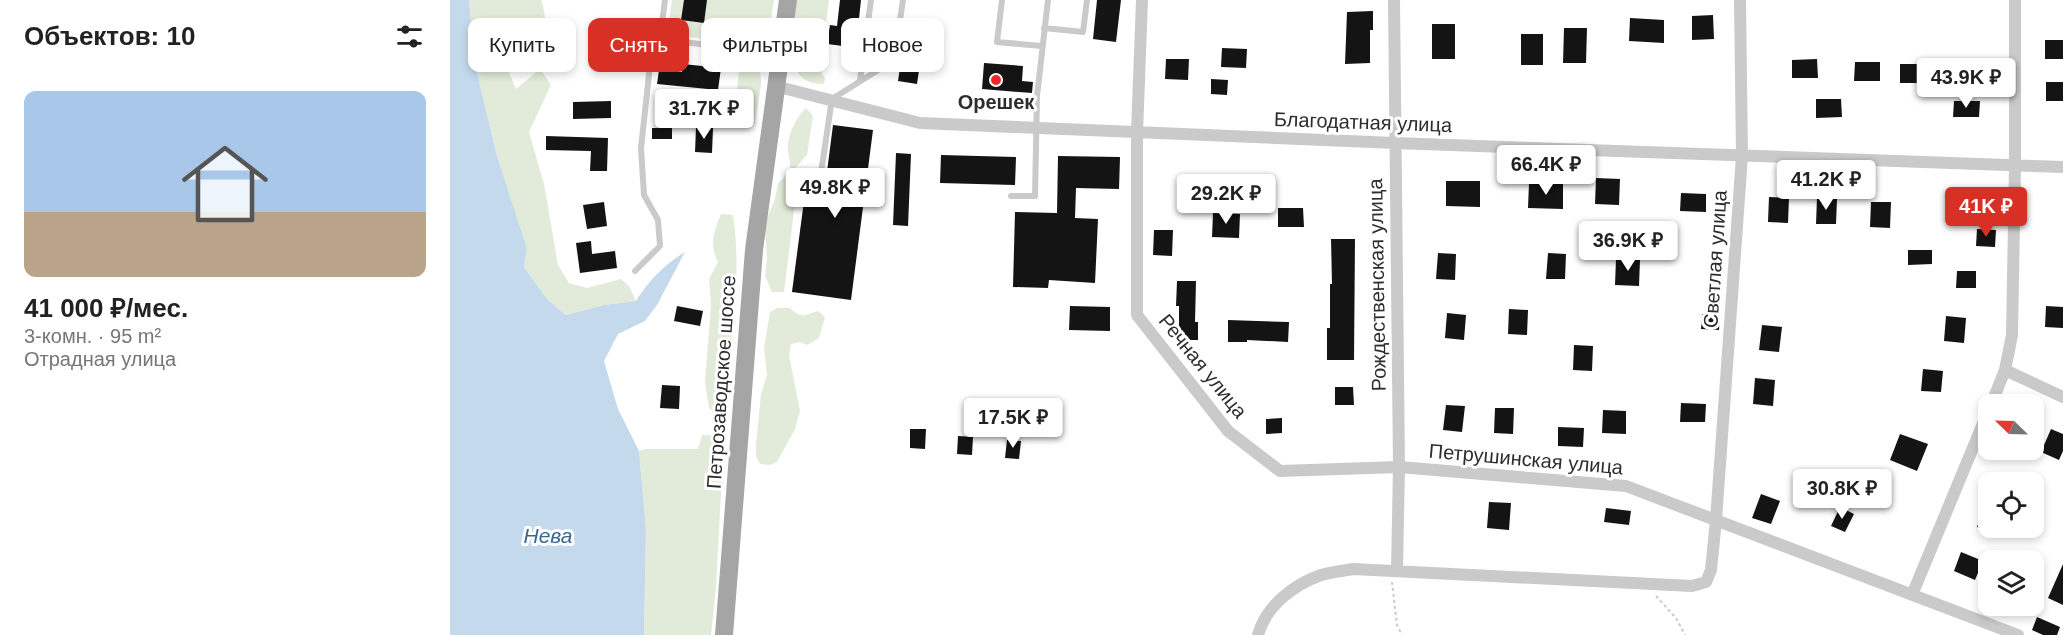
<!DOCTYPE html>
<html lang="ru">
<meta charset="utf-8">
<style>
:root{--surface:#fff;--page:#f2f2f2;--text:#222;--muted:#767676;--accent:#d93025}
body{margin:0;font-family:Helvetica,sans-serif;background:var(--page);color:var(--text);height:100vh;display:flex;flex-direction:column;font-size:22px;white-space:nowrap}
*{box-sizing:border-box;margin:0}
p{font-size:20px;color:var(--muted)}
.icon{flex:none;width:33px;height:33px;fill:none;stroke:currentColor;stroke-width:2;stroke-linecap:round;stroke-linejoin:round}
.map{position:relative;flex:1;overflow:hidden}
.side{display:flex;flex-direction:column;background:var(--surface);width:450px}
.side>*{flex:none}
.banner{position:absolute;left:18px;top:18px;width:570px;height:54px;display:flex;gap:12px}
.needle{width:39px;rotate:293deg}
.buttons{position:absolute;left:1528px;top:394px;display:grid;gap:12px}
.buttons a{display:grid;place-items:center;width:66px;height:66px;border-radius:12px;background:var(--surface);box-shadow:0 3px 9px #0003;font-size:30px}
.price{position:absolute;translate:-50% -51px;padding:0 14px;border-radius:6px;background:#fff;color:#222;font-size:20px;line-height:39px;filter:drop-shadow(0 2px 3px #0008)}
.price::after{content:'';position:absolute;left:50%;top:36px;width:18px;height:14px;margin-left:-9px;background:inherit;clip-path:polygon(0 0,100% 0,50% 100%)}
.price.current{background:var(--accent);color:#fff}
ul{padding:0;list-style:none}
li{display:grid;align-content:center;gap:12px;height:318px;padding:0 24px}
li span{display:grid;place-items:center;height:186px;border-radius:12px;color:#555}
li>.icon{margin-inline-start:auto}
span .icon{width:108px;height:108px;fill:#fffc;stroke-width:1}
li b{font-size:26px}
h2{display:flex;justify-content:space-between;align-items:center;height:72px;padding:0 24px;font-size:26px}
.tag{padding:0 21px;border-radius:12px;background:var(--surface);box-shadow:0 3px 9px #0003;font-size:21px;line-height:54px}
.tag.current{background:var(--accent);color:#fff}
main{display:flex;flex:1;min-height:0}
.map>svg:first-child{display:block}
</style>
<main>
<section class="side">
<h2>Объектов: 10<svg class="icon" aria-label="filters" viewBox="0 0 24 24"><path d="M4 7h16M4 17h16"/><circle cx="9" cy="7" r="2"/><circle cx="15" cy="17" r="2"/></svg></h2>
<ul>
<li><span style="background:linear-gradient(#a9c7e8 65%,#b9a48a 0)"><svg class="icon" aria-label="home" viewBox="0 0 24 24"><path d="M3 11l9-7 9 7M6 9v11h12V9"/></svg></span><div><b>41 000 ₽/мес.</b><p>3-комн. · 95 m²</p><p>Отрадная улица</p></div></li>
</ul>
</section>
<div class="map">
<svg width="1613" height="635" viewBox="0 0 1613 635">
<rect width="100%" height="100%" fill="#fff"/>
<path fill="#e2ebd9" d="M19 0H91C100 25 92 33 78 53L65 56 58 70 66 89 90 69 101 85 79 132 94 184 108 265 119 283 137 288 171 279 179 286 186 301 154 305 116 315 97 299 74 267 77 248 47 156 25 64Z
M222 0H324L317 45 217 35Z
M347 0H379L370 66 372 74 375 78 374 84C330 86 339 27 347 0Z
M301 57 310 64 311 85 305 124 297 127 290 123 286 103 290 60Z
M356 108 363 116 357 155 346 167 339 182 346 194 334 292H322L315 276 317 258 315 228 317 218 325 199 328 183C349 165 336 163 338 143 340 131 347 116 356 108Z
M271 214 283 215C291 267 284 321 276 373 274 385 275 397 271 410L263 411 259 408 255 382 261 304 259 279 268 262C259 244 264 231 271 214Z
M327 308H340C351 319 355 315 368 311L375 317 369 338 357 345 350 342 341 344 339 355 350 411 345 429 327 462 320 465 310 464 306 456V445L311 394 317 375 314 348 320 312Z
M252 435 274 436 266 587 261 635H194L196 529 189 451 195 449H248Z"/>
<path fill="#c4daec" d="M0 0H19L25 64 47 156 77 248 74 267 97 299 116 315 154 305 186 301C199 280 214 265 235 252L207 305 195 321 168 334 154 361 168 409 189 451 196 529 194 635H0Z"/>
<path fill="#141414" d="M234 0H257L254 23 231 20Z
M390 0H411L408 28 412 29 409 48 377 44 380 25 387 26Z
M647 0H671L666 42 643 39Z
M923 11V30H920V63L895 64 897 12Z
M1263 15 1264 39 1242 40V16Z
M1180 18 1214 20V43L1179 41Z
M982 24H1005V59H982Z
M1114 28H1137L1136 63H1113Z
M171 34V65H149V35Z
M1071 34H1093V65H1071Z
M454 40 473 43 467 84 448 81Z
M1595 40H1613V59H1595Z
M772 48 797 49 796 68 771 67Z
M716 59H739L738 80 715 79Z
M1367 59 1368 78H1342V60Z
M1405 62H1430V81H1404Z
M534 63 573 66 572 81 583 82 582 93 532 89Z
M233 64 271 68 268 90 207 84 209 70 232 72Z
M1450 64H1476V83H1450Z
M761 79 778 80 777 95 761 94Z
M1596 82H1613V101H1596Z
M1366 99H1391L1392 117 1366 118Z
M161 101V118L123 119V102Z
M1504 101H1530L1529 117H1503Z
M383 125 423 130 401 300 342 292 355 193 374 195Z
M202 128H222V139H202Z
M246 128H263L262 153 245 152Z
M96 136 158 138 157 171H140L141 151 96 150Z
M446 153 461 154 458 226 443 225Z
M491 155 566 157 565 185 490 183Z
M608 156 670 157 669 189 626 188 625 218 648 219 645 283 599 280 598 288 563 287 565 212 607 213Z
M1146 178 1170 179 1169 205 1145 204Z
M996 181H1030V207L996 206Z
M1079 183H1113V209L1078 208Z
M1231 193 1256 194V212L1230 211Z
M1319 197 1339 198 1338 223 1318 222Z
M1367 198 1387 199 1386 224H1366Z
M154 202 157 226 137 229 133 205Z
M1421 202H1441L1440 228 1420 227Z
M828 208H853L854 227H828Z
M763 213 790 214 789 238 762 237Z
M1527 229 1546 230 1545 247 1526 246Z
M704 230H723L722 256 703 255Z
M881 239H905L904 360H877V328H880V284H882Z
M141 241 142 254 165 251 167 268 130 273 126 243Z
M1458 250H1482V264L1458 265Z
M988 253 1006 254 1005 280 986 279Z
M1098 253 1116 254 1115 279H1096Z
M1166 259 1190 260 1189 286 1165 285Z
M1507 271H1526V288H1506Z
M727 281H746L745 322H748V340H729V306H726Z
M227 306 253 311 250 326 224 321Z
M620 306 660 307V331L619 330Z
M1596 306 1613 307V328L1595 327Z
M1059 309 1078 310 1077 335 1058 334Z
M997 313 1016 315 1014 340 995 338Z
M1252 314 1270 315 1269 330 1251 329Z
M1496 316 1516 318 1514 343 1494 341Z
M778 320 839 322 838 342 797 340V342H778Z
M1312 325 1332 327 1329 352 1309 350Z
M1124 345 1143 346 1142 371 1123 370Z
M1473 369 1493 371 1491 392 1471 391Z
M1305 378 1325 380 1323 406 1303 404Z
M212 385 230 386 229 409 210 408Z
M885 387H903L904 405H885Z
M1231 403 1256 404 1255 422H1230Z
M996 405 1015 406 1012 432 993 430Z
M1045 408H1064L1063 434 1044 433Z
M1153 410 1176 411V434L1152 433Z
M832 418V433L816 434V419Z
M1108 427 1134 428 1133 447 1108 446Z
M460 429H476L475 449 460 448Z
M1601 429 1613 434V451L1609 460 1591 452Z
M1450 434 1478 444 1467 471 1440 460Z
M508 436 523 437 522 455 507 454Z
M557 440 571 441 569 459 555 458Z
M1411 474 1434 484 1427 502 1403 492Z
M1311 494 1330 501 1321 524 1302 518Z
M1538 497H1539V532L1527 527Z
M1039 502 1061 503 1059 530 1037 528Z
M1390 507 1404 514 1395 532 1381 526Z
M1156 508 1181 511 1179 525 1154 522Z
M1511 552 1533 561 1525 580 1504 571Z
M1613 564V605L1598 598Z
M1587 617 1610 627 1607 635H1593L1582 630Z"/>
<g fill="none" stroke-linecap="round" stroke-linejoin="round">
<path stroke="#cacaca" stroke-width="2" stroke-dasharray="3 3" stroke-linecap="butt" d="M942 582 947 625 952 635
M1206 596 1226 618 1235 635"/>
<path stroke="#cacaca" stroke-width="6" d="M552 0 547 42 592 46
M594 28 633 32 637 0
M210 39 329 54
M410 81 421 0
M369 186 382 99 444 60 453 0
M561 196H585L587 96 598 0
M185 271 210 246 208 220 194 195 191 148 200 65 210 39 215 0"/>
<path stroke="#cacaca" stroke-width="12" d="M692 0 687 133V315L778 431 830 471 949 467 1176 486 1568 635
M944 0 949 467 947 570
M325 86 470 123 945 143 1613 167
M1555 370 1613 397
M1541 405 1555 370 1562 335 1565 165V0
M1462 595 1539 409
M808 635C816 606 843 585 871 575 881 572 892 571 903 569L1242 586 1256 582 1261 570 1266 520 1292 156 1290 0"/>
<path stroke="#a5a5a5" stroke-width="18" d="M274 635 304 250 338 0"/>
</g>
<circle fill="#ec272a" stroke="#fff" stroke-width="2" cx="546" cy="80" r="6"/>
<g text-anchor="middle" stroke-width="6" stroke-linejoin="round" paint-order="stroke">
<g font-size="20" font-weight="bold" fill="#2d2d2d" stroke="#fff">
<text x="546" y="109">Орешек</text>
</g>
<g font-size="20" fill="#2d2d2d" stroke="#fff">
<text transform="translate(913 122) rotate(2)" y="7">Благодатная улица</text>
<text transform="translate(1265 259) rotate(-86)" y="7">Светлая улица</text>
<text transform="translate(927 285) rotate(-91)" y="7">Рождественская улица</text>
<text transform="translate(753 366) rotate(51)" y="7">Речная улица</text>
<text transform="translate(271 382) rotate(-86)" y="7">Петрозаводское шоссе</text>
<text transform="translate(1076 459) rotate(5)" y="7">Петрушинская улица</text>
</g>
<g font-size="21" font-style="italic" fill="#386a91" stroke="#fff">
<text x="98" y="543">Нева</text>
</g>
</g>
</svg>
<div class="buttons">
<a><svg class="needle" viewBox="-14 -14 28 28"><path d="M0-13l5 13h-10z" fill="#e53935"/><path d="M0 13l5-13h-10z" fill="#767676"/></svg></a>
<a><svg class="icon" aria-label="locate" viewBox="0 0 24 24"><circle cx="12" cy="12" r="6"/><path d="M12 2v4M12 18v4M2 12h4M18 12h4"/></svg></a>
<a><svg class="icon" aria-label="layers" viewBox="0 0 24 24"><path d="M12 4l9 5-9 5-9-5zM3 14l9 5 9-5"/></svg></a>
</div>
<b class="price" style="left:1516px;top:109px">43.9K ₽</b>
<b class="price" style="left:254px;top:140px">31.7K ₽</b>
<b class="price" style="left:1096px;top:196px">66.4K ₽</b>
<b class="price" style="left:1376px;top:211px">41.2K ₽</b>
<b class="price" style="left:385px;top:219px">49.8K ₽</b>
<b class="price" style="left:776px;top:225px">29.2K ₽</b>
<b class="price current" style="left:1536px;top:238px">41K ₽</b>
<b class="price" style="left:1178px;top:272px">36.9K ₽</b>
<b class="price" style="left:563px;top:449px">17.5K ₽</b>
<b class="price" style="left:1392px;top:520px">30.8K ₽</b>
<div class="banner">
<a class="tag">Купить</a>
<a class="tag current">Снять</a>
<a class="tag">Фильтры</a>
<a class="tag">Новое</a>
</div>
</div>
</main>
